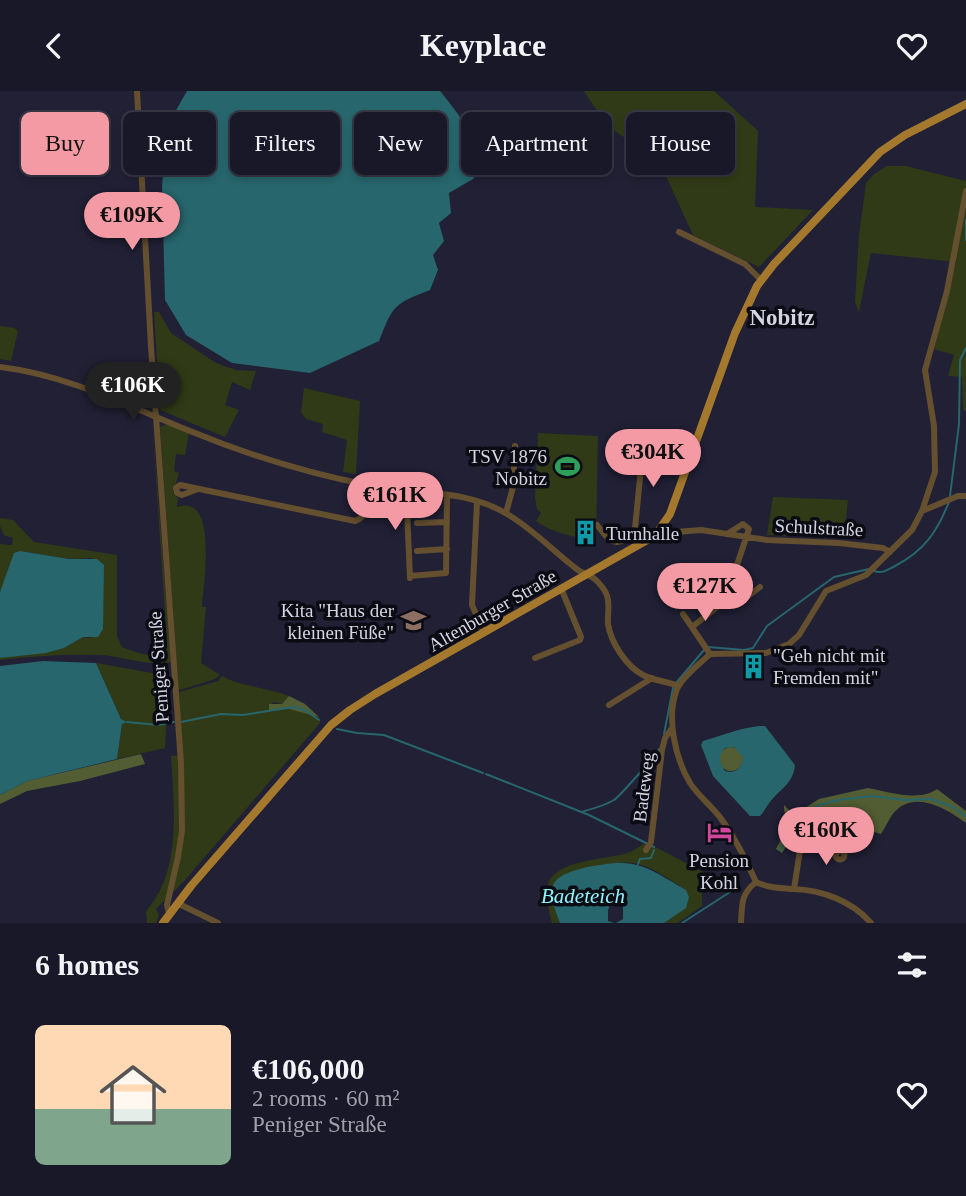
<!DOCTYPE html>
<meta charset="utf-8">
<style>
:root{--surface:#191828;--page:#262534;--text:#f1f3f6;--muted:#9fa0a8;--line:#373745;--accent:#f49aa4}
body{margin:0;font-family:"Times New Roman",serif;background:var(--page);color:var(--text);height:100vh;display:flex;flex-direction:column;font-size:26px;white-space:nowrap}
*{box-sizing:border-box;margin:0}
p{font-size:23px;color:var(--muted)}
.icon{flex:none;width:38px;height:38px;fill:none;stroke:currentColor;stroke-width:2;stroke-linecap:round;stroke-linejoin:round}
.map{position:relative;height:832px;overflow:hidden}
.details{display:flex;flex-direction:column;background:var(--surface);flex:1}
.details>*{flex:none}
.top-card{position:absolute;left:21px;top:21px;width:924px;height:63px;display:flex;gap:14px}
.price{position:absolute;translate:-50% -60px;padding:0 16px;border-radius:24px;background:var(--accent);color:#111;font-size:23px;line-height:46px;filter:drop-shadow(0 2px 4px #0008)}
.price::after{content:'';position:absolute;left:50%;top:42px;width:21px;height:16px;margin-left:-10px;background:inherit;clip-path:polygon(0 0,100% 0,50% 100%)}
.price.on{background:#222;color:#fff}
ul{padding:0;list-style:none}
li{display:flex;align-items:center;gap:21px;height:175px;padding:0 35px}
li span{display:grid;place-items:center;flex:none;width:196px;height:140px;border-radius:10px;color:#555}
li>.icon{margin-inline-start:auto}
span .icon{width:84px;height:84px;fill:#fffc;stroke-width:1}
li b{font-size:30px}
h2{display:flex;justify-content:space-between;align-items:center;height:84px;padding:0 35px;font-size:30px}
.tag{padding:0 24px;border-radius:10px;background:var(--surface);box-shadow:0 4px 10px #0003,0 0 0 2px var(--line);font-size:24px;line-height:63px}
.tag.on{background:var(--accent);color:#111}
header{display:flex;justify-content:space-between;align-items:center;height:91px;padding:0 35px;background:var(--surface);font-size:32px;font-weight:800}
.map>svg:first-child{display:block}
</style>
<header><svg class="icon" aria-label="back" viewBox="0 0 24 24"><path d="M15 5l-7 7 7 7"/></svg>Keyplace<svg class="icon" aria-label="heart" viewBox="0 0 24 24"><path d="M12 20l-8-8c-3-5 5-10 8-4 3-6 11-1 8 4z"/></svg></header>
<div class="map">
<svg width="966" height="832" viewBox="0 0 966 832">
<rect width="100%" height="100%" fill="#212035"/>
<path fill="#313a16" d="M584 0H714L758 40 755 116 813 119 759 176 693 144 659 70 606 34Z
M887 75H906L966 90V320L963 319 962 286 948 285 954 264 934 258 956 171 871 162 859 221 855 211 859 144 866 92 874 83Z
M154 221H159L171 242 216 272 236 279 256 280 250 299 232 291 225 314 239 319 225 346 160 319Z
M0 235 14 237 18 240 11 270 0 268Z
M304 297 360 310 356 383 343 381 347 349 322 341 323 333 306 328 301 321Z
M152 328 171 571C148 576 123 565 100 564 66 563 33 565 0 569V567L64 557 83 546 91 547 92 467 69 468 20 460 0 501V453L12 454 13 447 4 444 0 435V427L13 429 34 451 117 464V545L122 556C135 561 152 568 165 562L167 551Z
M167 333 189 342 185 364 176 363 174 380 179 382 173 402 178 407 177 416C219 401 203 496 202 516H206L201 572 220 584 215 588 180 599 178 598 160 336Z
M538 342 598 345 596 448C578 448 550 441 536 430L541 422 537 418 535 407Z
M773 406 848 409 844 447 767 444Z
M96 572 158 583 167 617 165 657 117 668 122 633 126 631 121 628Z
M222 585C241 596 267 596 289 605L282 613 273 611 269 620 289 618 319 626 320 632 185 789 156 818 159 824 156 832H147L146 820C182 781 174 715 171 665L181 664 179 601 218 590Z
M646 751 707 783 702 792V815L678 832H664L671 826 686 799C671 790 655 777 638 773 609 766 579 784 553 794L556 820 560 832H552C549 821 545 805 548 794 555 768 607 769 627 762 634 760 640 755 646 751Z"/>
<path fill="#525d33" d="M289 605 305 613 319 626 289 618 269 620V613H282Z
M719 668a12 12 0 1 1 24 0a12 12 0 1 1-24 0Z
M141 663 145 673 80 690 27 700 0 713V704L27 690Z
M868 697C889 701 919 711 937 698L966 720V732C946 717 912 697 892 724 888 730 885 737 881 743L867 739 852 717C809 712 803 730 782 762L776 758 789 732 784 719V714L794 724 819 708Z"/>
<path fill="#26666c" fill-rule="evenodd" d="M187 0H440C458 22 475 45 485 71L473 88 449 102 451 122 439 132 444 150 433 164 438 179 430 199C394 213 393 214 379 250L310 282 232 272 186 244 165 209 162 95 168 33Z
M20 460 69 468H97L104 474 103 538 98 546H83L64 557 46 562 0 567V501L14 462Z
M43 570 96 572 121 628 127 631 122 633 117 668 27 690 0 704V575Z
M765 635 795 674C793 693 781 697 770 711 766 716 764 721 760 725H750L713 685 701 654 703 650C720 645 748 634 765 635ZM734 656 743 666C742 677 736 683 725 680 719 671 718 664 725 657Z
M614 772C644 770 662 786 686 799L689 806 686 817 664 832H616L623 828V815L617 811 611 812 608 819V830L614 832H560C556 822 549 804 553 794 560 778 599 774 614 772Z"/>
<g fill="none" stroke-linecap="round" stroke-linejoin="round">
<path stroke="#26666c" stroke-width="2" d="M966 129V149
M950 405 959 333 960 269 966 257
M874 480C883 483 887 479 895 475 924 460 937 441 949 411
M708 556 744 559 753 557 767 535 834 486 869 478
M676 592 704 559
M127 631 158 634 174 631
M181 631 221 623 243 624 293 616 305 619 319 629
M337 638 357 642 384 644 483 682
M664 643 673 597
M486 683 589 724 646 752
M581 721C592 718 604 715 614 709 618 707 658 662 659 658
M652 755 654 756
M780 759 802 724 819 714 838 709 872 705 904 709 932 708 953 716 966 726
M638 773 640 768 651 767 654 759
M682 832 730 801"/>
<path stroke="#644f2e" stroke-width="6" d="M137 0 151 256 181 672 182 740 178 766 167 814 169 822
M679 141 745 173 761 189
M0 276C67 284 128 315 190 340 248 364 307 382 368 394 414 403 466 398 507 423 533 438 554 461 578 479 584 483 591 484 596 489 600 493 604 498 606 502 611 513 607 522 608 533 611 552 626 575 643 584 654 590 667 590 678 595
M616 349 641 353 643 357 634 447 639 454
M198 398 182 404 177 402 176 397 180 394 355 430C369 426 368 407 370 395
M410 399 407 419 410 487
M477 411 472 514 484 541
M922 420 958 405H966
M506 422 513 396 515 355
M417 432 447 431
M597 434 609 449 617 451 634 447
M659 439 677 441 701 439 767 449 839 452 883 457 890 461
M417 460 447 458
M410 485 446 482 447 404
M725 510 749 438 743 433 727 443
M725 510H742L760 496
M683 523 710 563
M692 536 725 510
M535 567 580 549 581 546 561 497
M609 614 652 587
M646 759 651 751 662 659 665 647 672 637
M835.5 764a4.5 4.5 0 1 1 9 0a4.5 4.5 0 1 1-9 0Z
M794 798 800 759 805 756 836 763
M177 812 218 832
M741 832C742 813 741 803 756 791
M871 832C852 810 822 799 793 798 779 797 769 797 756 791 746 769 736 748 722 729 713 716 699 706 690 692 675 667 666 626 677 598 683 585 700 573 710 563L766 562 789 553 799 544 826 500 866 484 912 439 922 420 935 381 934 335 925 279 947 200 966 100"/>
<path stroke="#a5792d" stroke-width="8" d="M163 832 191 795 331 634 350 619 375 603 649 448 659 439 670 423 735 242 757 195 774 173 880 61 905 44 966 13"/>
</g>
<defs>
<symbol id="stadium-bare" viewBox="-9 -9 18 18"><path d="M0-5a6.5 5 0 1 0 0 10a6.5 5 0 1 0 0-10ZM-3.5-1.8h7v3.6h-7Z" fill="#2e9e5b" stroke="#0b0b14" stroke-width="2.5" paint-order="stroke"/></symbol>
<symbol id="building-bare" viewBox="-9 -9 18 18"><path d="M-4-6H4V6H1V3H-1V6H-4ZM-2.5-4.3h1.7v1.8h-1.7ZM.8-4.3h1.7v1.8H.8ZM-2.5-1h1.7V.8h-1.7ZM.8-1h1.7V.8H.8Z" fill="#0f9aa8" stroke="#0b0b14" stroke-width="2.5" paint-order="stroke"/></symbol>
<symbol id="school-bare" viewBox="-9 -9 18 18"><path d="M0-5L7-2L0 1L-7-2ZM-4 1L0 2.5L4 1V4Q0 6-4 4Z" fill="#8d6e63" stroke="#0b0b14" stroke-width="2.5" paint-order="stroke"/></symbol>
<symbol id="hotel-bare" viewBox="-9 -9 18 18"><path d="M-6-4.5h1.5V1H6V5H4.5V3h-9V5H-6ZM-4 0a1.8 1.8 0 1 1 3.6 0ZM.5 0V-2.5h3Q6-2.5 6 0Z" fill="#d1479c" stroke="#0b0b14" stroke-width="2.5" paint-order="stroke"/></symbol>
</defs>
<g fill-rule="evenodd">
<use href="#stadium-bare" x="550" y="358" width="35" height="35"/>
<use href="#building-bare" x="568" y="424" width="35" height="35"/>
<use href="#school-bare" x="396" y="512" width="35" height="35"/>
<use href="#building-bare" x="736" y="558" width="35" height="35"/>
<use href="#hotel-bare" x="702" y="724" width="35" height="35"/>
</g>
<g text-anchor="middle" stroke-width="7" stroke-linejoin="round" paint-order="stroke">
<g font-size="19" fill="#d4d4e2" stroke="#0b0b14" text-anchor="end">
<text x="547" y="372">TSV 1876<tspan x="547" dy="22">Nobitz</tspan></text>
<text x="606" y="449" text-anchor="start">Turnhalle</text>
<text x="394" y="526">Kita "Haus der<tspan x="394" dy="22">kleinen Füße"</tspan></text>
<text x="773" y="571" text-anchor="start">"Geh nicht mit<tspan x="773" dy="22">Fremden mit"</tspan></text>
<text x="719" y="776" text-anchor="middle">Pension<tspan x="719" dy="22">Kohl</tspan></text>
</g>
<g font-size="19" fill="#d4d4e2" stroke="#0b0b14">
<text transform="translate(819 436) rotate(3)" y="7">Schulstraße</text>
<text transform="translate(492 519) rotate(-30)" y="7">Altenburger Straße</text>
<text transform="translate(158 576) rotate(-94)" y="7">Peniger Straße</text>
<text transform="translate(643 696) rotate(-83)" y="7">Badeweg</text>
</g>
<g font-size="21" font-style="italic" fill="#8ff3fd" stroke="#0b0b14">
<text x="583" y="812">Badeteich</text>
</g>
<g font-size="23" font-weight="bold" fill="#d4d4e2" stroke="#0b0b14">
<text x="782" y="234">Nobitz</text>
</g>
</g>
</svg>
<b class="price" style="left:132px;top:161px">€109K</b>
<b class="price on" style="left:133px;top:331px">€106K</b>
<b class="price" style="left:653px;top:398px">€304K</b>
<b class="price" style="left:395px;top:441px">€161K</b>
<b class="price" style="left:705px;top:532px">€127K</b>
<b class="price" style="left:826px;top:776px">€160K</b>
<div class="top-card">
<a class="tag on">Buy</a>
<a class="tag">Rent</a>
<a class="tag">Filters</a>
<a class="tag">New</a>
<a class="tag">Apartment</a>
<a class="tag">House</a>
</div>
</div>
<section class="details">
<h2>6 homes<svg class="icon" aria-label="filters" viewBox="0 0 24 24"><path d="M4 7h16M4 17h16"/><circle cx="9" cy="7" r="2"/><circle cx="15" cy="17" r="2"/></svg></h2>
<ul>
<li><span style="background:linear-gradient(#ffd9b3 60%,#7fa58c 0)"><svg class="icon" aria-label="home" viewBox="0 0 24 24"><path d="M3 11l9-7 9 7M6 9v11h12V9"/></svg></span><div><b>€106,000</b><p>2 rooms · 60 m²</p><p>Peniger Straße</p></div><svg class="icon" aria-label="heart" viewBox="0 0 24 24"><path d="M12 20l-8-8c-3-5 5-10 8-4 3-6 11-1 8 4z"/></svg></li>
</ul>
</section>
